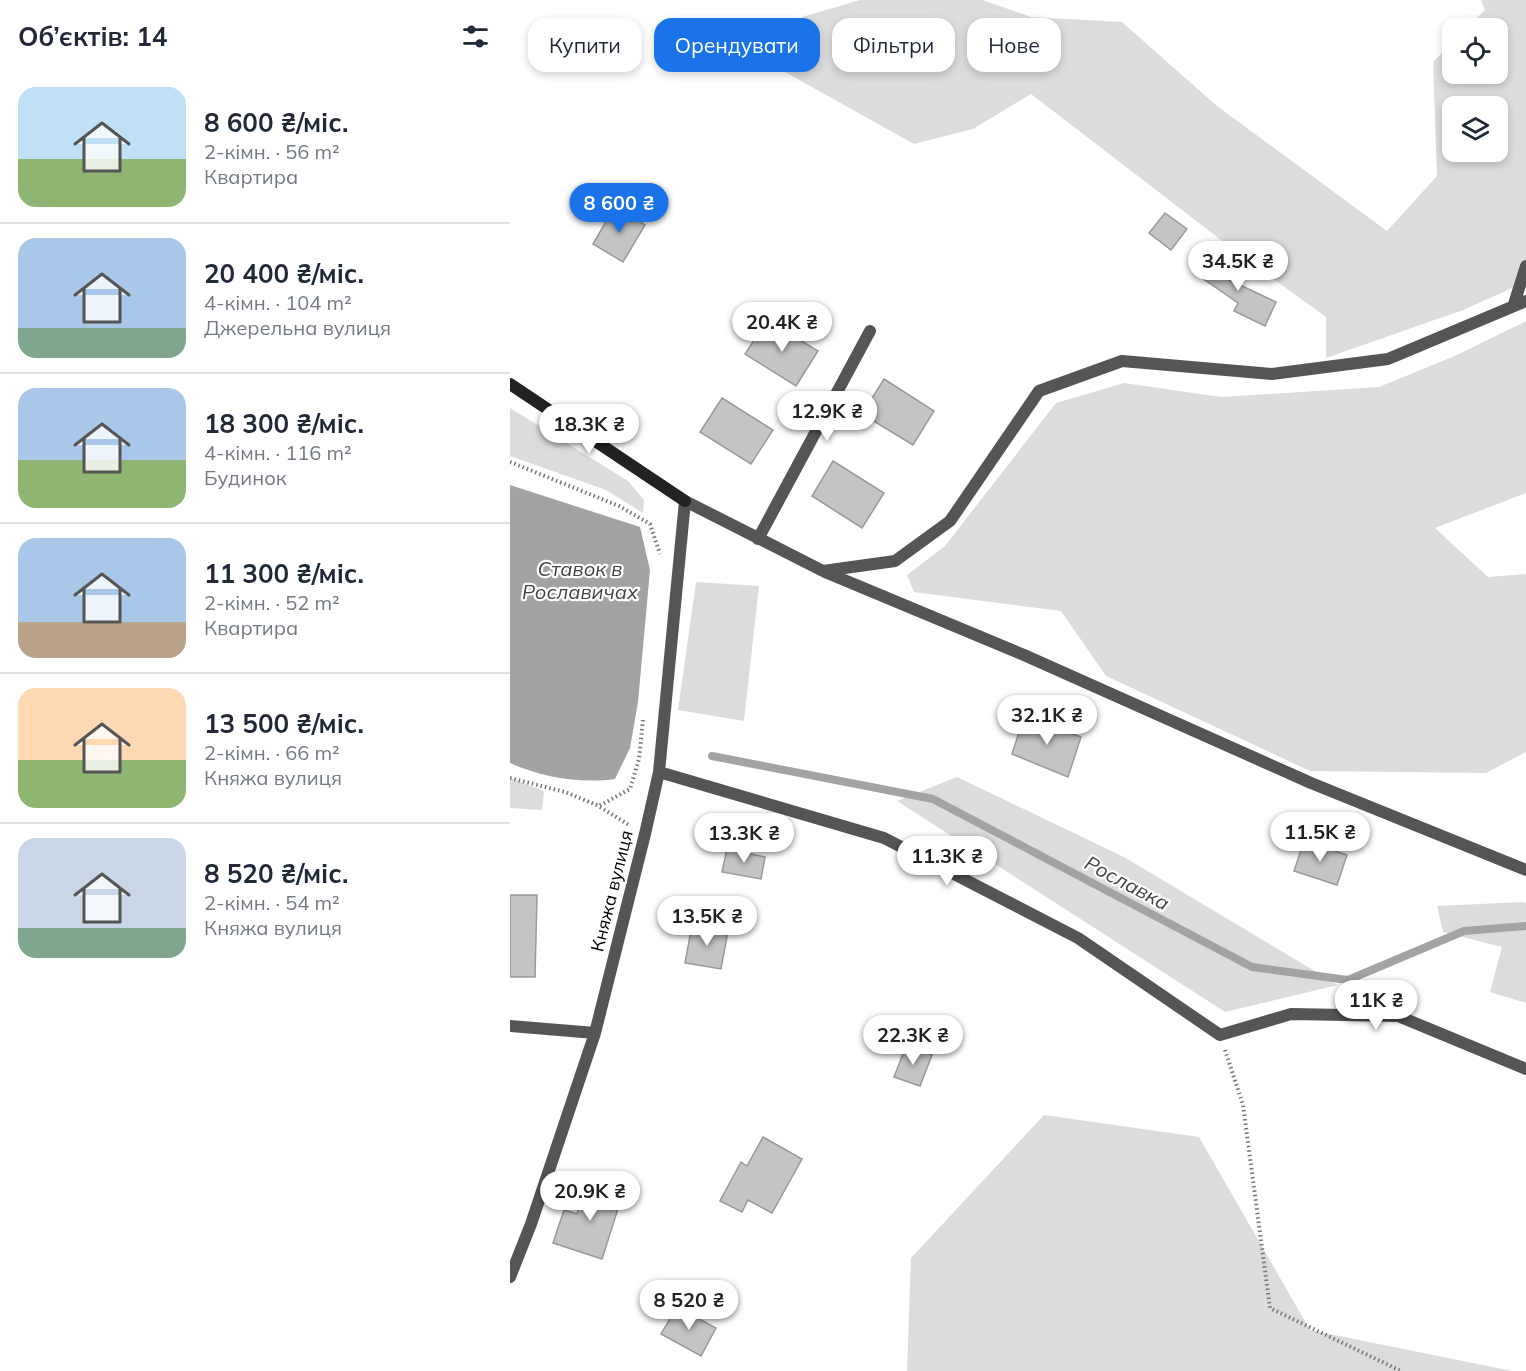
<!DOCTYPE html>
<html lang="uk">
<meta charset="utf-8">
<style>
:root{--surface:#fff;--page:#f6f6f7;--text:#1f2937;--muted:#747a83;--line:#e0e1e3;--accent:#1a73e8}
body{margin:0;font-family:Mulish,sans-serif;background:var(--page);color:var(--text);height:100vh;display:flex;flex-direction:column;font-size:22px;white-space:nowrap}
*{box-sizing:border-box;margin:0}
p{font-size:20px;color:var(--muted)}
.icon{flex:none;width:33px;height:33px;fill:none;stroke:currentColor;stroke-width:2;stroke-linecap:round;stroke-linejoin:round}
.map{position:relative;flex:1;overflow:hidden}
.sheet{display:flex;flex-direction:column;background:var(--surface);width:510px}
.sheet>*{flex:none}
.top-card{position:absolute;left:18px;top:18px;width:570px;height:54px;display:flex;gap:12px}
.tools{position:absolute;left:932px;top:18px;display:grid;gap:12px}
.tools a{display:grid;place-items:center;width:66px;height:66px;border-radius:12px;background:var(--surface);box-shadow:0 3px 9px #0003;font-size:30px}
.price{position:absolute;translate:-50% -51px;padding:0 14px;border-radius:21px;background:#fff;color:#222;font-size:20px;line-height:39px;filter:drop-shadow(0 2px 3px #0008)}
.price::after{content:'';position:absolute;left:50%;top:36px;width:18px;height:14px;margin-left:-9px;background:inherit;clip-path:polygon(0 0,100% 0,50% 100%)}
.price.current{background:var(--accent);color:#fff}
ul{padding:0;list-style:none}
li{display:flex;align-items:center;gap:18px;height:150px;padding:0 18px}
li+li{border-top:2px solid var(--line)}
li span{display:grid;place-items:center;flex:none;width:168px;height:120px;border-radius:18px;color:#555}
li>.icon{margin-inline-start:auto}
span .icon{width:72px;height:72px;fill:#fffc;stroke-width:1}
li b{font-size:26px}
h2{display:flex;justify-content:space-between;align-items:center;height:72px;padding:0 18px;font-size:26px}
.chip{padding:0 21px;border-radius:18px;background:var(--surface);box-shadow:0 3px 9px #0003;font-size:21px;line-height:54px}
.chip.current{background:var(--accent);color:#fff}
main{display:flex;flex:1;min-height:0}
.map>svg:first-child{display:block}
</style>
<main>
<section class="sheet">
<h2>Об’єктів: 14<svg class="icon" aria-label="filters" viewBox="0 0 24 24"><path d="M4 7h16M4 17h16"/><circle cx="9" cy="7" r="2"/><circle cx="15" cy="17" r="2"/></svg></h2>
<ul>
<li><span style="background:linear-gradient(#bfe0f5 60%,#8fb573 0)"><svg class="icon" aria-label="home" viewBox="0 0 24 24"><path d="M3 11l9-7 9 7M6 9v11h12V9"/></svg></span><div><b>8 600 ₴/міс.</b><p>2-кімн. · 56 m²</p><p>Квартира</p></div></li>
<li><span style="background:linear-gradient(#a9c7e8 75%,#7fa58c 0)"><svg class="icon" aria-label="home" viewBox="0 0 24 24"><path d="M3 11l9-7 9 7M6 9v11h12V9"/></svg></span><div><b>20 400 ₴/міс.</b><p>4-кімн. · 104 m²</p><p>Джерельна вулиця</p></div></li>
<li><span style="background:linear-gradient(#a9c7e8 60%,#8fb573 0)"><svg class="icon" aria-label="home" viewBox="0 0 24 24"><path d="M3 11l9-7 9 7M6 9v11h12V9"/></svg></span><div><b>18 300 ₴/міс.</b><p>4-кімн. · 116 m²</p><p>Будинок</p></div></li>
<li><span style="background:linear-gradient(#a9c7e8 70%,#b9a48a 0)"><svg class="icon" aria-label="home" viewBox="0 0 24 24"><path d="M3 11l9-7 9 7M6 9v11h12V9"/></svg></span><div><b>11 300 ₴/міс.</b><p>2-кімн. · 52 m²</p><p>Квартира</p></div></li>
<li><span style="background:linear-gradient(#ffd9b3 60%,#8fb573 0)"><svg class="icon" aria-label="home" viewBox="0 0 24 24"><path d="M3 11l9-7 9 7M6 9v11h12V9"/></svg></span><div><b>13 500 ₴/міс.</b><p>2-кімн. · 66 m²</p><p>Княжа вулиця</p></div></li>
<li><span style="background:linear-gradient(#c9d6e8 75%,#7fa58c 0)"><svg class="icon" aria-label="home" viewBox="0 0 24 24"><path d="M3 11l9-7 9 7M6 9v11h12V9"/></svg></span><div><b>8 520 ₴/міс.</b><p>2-кімн. · 54 m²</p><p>Княжа вулиця</p></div></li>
</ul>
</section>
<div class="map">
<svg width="1016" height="1371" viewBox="0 0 1016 1371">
<rect width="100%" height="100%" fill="#fff"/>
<path fill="#dcdcdc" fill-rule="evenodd" d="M350 0H473L521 17 612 22 707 106 877 231 927 176 923 62 942 43V74H987V28H956L975 10 971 0H1016V266L1009 285 953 310 816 358V317L737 260 521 94 463 129 404 144 275 72 292 17ZM942 106H987V152H942Z
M1016 321V493L925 528 978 577 1016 574V752L976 773 800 771 596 676 551 611 404 592 397 575 435 546 546 403 614 383 711 397 869 387 947 355Z
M0 408 118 481 134 500 133 513 96 490 0 456Z
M186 582 249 586 234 721 168 710Z
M447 777 614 857 828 985 715 1012 387 801Z
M0 778 34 791 32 810 0 808Z
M1013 902 1016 903V1003L980 992 992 947 933 932 927 906Z
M534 1115 689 1137 800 1330 1002 1371H397L401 1258Z"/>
<path fill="#a3a3a3" d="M0 485 130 527 140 570 128 702 120 748 105 779C71 784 31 777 0 763Z"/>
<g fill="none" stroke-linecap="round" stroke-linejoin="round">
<path stroke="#a3a3a3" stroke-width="8" d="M202 756 423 799 742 967 838 980 954 931 1016 926"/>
</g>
<path fill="#c4c4c4" stroke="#999" stroke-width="1.5" d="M105 206 135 225 113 262 83 244Z
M655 213 677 229 661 250 639 233Z
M703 254 722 268 715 278 766 302 755 326 724 311 728 303 688 275Z
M257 320 308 351 286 386 235 354Z
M374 379 424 411 403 445 352 414Z
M212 398 263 430 241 464 190 432Z
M323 461 374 493 352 528 302 496Z
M514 717 571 737 558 777 502 754Z
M794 841 837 855 827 885 784 871Z
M217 849 255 857 251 879 212 872Z
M0 895H27L25 977H0Z
M182 925 218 931 211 969 175 963Z
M396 1046 422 1055 410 1086 384 1077Z
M253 1137 292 1159 262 1213 238 1200 232 1212 210 1201 231 1162 237 1166Z
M77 1182 113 1193 92 1259 43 1243 54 1210 67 1214Z
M167 1307 206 1328 191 1356 151 1334Z"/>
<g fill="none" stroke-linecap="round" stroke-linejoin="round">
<path stroke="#777" stroke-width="4" stroke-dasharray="1.5 3" stroke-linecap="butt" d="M0 462 109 506 140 524 150 554
M0 778 55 792 89 806 120 789 129 759 133 720
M90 807 119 825
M715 1050 733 1105 760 1308 891 1371"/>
<path stroke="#555" stroke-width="12" d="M1004 304 1016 266
M248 539 360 331
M315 572 514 655 801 783 1016 870
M149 772 374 838 568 938 710 1035 781 1014 888 1016 1016 1069
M0 1026 85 1033
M0 1277 21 1224 85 1033 135 834 149 772 175 501 313 571 385 561 440 521 529 391 612 361 762 374 878 359 1016 301"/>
<path stroke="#222" stroke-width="12" d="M0 384 175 501"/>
</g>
<g text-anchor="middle" stroke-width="4.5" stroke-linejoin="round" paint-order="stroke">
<g font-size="18" fill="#000" stroke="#fff">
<text transform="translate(102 891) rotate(-76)" y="6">Княжа вулиця</text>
</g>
<g font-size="20" font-style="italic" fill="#444" stroke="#fff">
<text x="70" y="576">Ставок в<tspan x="70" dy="23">Рославичах</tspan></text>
<text transform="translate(617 883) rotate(28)" y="7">Рославка</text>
</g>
</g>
</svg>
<div class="tools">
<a><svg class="icon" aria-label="locate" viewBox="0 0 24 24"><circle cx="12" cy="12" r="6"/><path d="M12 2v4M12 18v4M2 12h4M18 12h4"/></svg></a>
<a><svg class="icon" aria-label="layers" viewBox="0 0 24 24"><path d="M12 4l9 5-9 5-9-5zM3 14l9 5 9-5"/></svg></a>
</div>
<b class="price current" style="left:109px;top:234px">8 600 ₴</b>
<b class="price" style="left:728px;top:292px">34.5K ₴</b>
<b class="price" style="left:272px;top:353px">20.4K ₴</b>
<b class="price" style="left:317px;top:442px">12.9K ₴</b>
<b class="price" style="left:79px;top:455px">18.3K ₴</b>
<b class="price" style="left:537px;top:746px">32.1K ₴</b>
<b class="price" style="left:810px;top:863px">11.5K ₴</b>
<b class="price" style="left:234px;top:864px">13.3K ₴</b>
<b class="price" style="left:437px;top:887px">11.3K ₴</b>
<b class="price" style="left:197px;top:947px">13.5K ₴</b>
<b class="price" style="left:866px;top:1031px">11K ₴</b>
<b class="price" style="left:403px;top:1066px">22.3K ₴</b>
<b class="price" style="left:80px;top:1222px">20.9K ₴</b>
<b class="price" style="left:179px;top:1331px">8 520 ₴</b>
<div class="top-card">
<a class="chip">Купити</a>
<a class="chip current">Орендувати</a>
<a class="chip">Фільтри</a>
<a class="chip">Нове</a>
</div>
</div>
</main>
